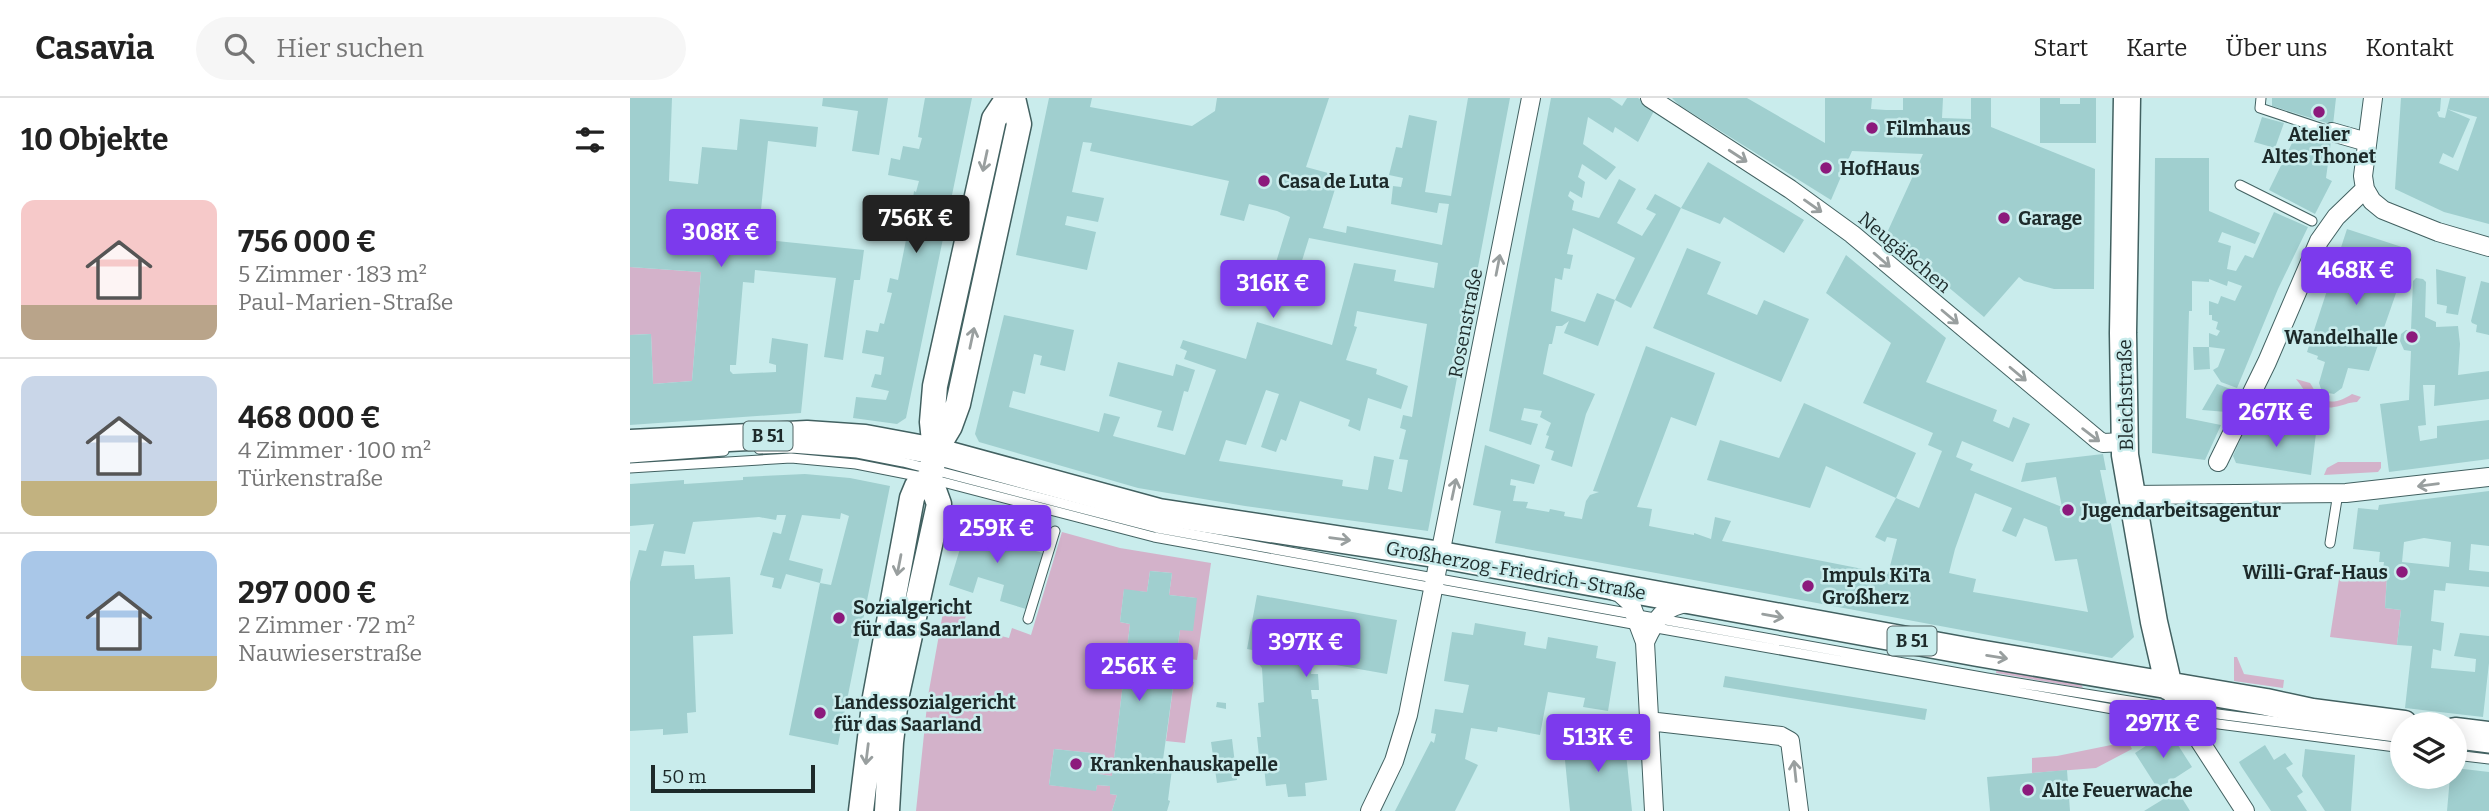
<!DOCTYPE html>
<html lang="de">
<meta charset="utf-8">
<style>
:root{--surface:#fff;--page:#f6f6f6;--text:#222;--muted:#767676;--line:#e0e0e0;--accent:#7c3aed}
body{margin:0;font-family:Bitter,serif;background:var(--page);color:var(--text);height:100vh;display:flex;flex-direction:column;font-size:26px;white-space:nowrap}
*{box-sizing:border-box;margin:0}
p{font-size:23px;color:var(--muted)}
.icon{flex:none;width:38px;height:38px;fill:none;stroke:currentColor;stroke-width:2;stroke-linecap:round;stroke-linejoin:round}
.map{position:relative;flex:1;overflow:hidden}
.side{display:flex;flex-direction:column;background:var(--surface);width:630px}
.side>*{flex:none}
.fabs{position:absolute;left:1760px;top:614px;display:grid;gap:14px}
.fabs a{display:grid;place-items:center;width:77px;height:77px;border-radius:50%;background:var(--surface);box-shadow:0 4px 18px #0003;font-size:35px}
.scale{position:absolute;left:21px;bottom:18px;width:164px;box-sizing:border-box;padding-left:7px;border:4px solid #1d2a2a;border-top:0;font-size:19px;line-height:24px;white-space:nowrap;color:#1d2a2a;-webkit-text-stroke:5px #c9ecec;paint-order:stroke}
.price{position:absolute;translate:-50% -60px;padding:0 16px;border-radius:7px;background:var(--accent);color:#fff;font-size:23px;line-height:46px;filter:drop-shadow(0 2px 4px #0008)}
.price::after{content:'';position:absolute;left:50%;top:42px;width:21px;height:16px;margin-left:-10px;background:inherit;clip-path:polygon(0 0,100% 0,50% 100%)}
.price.current{background:#222;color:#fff}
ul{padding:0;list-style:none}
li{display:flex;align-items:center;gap:21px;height:175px;padding:0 21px}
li+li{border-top:2px solid var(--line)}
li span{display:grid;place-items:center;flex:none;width:196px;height:140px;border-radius:14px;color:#555}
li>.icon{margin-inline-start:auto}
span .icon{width:84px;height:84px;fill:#fffc;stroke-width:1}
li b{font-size:30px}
h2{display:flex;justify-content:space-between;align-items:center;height:84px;padding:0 21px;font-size:30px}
header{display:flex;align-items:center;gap:42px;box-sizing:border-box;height:98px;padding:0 35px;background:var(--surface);border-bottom:2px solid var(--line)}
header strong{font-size:33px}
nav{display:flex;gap:38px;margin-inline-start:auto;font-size:24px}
.search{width:490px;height:63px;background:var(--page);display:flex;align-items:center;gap:18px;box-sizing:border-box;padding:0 24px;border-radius:38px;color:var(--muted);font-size:26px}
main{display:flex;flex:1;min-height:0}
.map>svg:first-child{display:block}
</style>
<header>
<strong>Casavia</strong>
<div class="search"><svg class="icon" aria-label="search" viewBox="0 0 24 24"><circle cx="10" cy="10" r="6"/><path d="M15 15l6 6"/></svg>Hier suchen</div>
<nav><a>Start</a><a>Karte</a><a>Über uns</a><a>Kontakt</a></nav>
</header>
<main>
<section class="side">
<h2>10 Objekte<svg class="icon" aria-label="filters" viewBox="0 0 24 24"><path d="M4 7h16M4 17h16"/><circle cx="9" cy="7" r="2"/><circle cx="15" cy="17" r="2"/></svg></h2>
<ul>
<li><span style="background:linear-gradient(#f6c9c9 75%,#b9a48a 0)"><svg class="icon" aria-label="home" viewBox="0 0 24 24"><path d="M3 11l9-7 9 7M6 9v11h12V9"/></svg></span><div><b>756 000 €</b><p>5 Zimmer · 183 m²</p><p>Paul-Marien-Straße</p></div></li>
<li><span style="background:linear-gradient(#c9d6e8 75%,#c2b280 0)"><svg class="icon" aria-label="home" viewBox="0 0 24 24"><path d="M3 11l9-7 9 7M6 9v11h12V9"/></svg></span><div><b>468 000 €</b><p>4 Zimmer · 100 m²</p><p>Türkenstraße</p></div></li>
<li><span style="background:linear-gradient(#a9c7e8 75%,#c2b280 0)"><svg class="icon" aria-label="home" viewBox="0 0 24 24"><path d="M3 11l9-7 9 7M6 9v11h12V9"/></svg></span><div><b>297 000 €</b><p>2 Zimmer · 72 m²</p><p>Nauwieserstraße</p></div></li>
</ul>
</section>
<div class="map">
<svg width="1859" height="713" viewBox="0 0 1859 713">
<rect width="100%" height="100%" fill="#c9ecec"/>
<path fill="#d3b2ca" d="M374 35 376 38 320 297 315 296 371 37Z
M0 169 71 174 62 283 23 286 21 236 0 237Z
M1666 281 1680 285C1683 289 1686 296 1689 299 1700 308 1713 302 1722 296L1731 299 1727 304C1718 304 1713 308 1704 309 1685 313 1675 292 1666 281Z
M1658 320 1685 321 1688 329 1686 335 1648 329Z
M1708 364H1751V370L1748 374 1694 377 1697 370Z
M432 434 490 450 581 465 567 562 546 559 550 532 566 500 539 497 542 475 520 473 517 494 494 492 490 524 500 526 482 678 468 676 470 656 424 651 419 687 466 692 467 687 480 688V696L487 697 482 713H286L298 598 314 509 337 514 333 528 379 540 382 530 401 537Z
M1711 468 1753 471 1757 478 1755 510 1771 512 1767 547 1700 539Z
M1604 559H1607L1614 576 1654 582 1653 590 1604 583Z
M1367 569 1450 584 1453 590 1366 575Z
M544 582 564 584 555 645 536 643Z
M1486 646 1500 647 1502 651 1466 670 1402 675V660L1427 658Z"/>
<path fill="#a0cfcf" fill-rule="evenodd" d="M0 0H42L39 83 68 86 72 49 107 52 110 21 188 29 186 49 138 43 128 141 234 152 230 182H224L213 262 194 259 206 180 125 172 124 185 113 184 106 267H100V273L103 276 146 274V267L139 265 142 240 178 246 171 315 0 327V237L21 236 23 286 62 283 71 174 0 169Z
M193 0H258L249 57 222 53 228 13 192 8Z
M295 0H342L276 320 267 326 223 320 226 299 256 302 259 293 241 289 245 276 251 277 254 259 232 255 236 232 248 234 250 225 254 226 262 195 257 194 260 180 268 182 276 142 250 137 252 119 280 124 284 93 286 94 289 83 258 77 261 60 270 62 273 48 289 51 292 40 288 39Z
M419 0H462L460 9 562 28 585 13 587 0H699L676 69 709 78 693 130 716 135 717 128 812 147 819 106 809 105 807 115 761 106 763 88 771 89 773 80 759 77 766 49 772 50 779 17 807 23 795 94 821 98 838 0H880L798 433 615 408 508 390 349 344 345 336 374 217 444 232 435 273 410 267 412 258 404 256 395 296 383 293 379 309 469 334 474 315 490 319 483 338 555 357 586 272 554 261 557 253 550 250 553 242 616 261 627 224 702 247 724 165 766 172 764 183 804 190 808 165 679 140 658 208 635 200 660 119 647 113 619 106 614 123 590 117 599 83 460 53 462 45 453 44 442 94 474 100 468 124 437 118 435 127 466 134 457 172 386 157ZM727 213 797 226 782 319 773 317 770 330 776 332 769 361 778 362 772 394 758 391 764 362 744 358 738 392 712 388 713 382 589 363 596 342 616 347 636 292 649 296 631 349 646 354 651 341 656 343 670 303 720 322 718 328 730 333 738 300 771 311 778 288 746 276 747 271 716 262 727 229 724 228Z
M921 0H980L992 8 997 0H1008L1025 11 1008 44 985 29 983 35 958 19 953 46 986 69 976 82 952 66 948 79 955 84 952 100 940 93 938 98 944 103 942 112 969 120 989 81 1006 91 987 125 1012 138 1026 116 1016 111 1025 96 1051 110 1001 210 985 202 1005 160 943 130 937 156 943 157 940 171 934 170 932 182 925 180 921 213 955 224 967 195 985 202 968 248 934 235 939 223 932 228H926L922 246H919L913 276 965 296 956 316 942 369 921 362 924 353 915 350 919 338 916 337 921 325 910 319 912 313 894 310 891 322 908 326 901 347 859 333Z
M1042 0H1117L1195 45V0H1242L1241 11 1256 12H1273V0H1313L1312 20 1341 21V0H1361V29L1465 71 1464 191H1424L1394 183 1389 179 1354 219 1256 137 1293 56 1222 53 1201 102 1049 7Z
M1410 0H1430V6H1450V0H1466V45H1410Z
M1642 0H1706L1703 27 1642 8Z
M1771 0H1811L1810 13 1807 14 1809 19 1815 20 1820 0H1859V126L1814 114 1765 91ZM1817 11 1847 19 1828 73 1809 65 1813 55 1823 60 1840 21Z
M1632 19 1654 25 1645 50 1624 44Z
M1662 27 1701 43 1696 80 1702 83 1685 116 1639 92 1664 41 1658 38Z
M1525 60H1579V113L1630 135 1625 146 1592 134 1588 144 1601 148 1597 171 1606 173 1615 157 1623 160 1644 114 1678 129 1648 191 1607 290 1591 284 1583 272 1588 269 1595 251 1579 249V235L1587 238 1590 233 1586 231 1588 224 1582 222V217H1579V203L1588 206 1591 198 1605 203 1612 188 1598 183 1597 188 1579 181V184L1562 183V213H1559L1556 320 1591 327 1575 362 1522 355Z
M1078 64 1174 122 1154 155 1094 119 1090 126 1051 110Z
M1717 131 1781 152 1739 273 1718 270 1712 290 1704 296 1692 294 1689 285 1695 264 1687 261 1688 258 1677 254Z
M1057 150 1091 164 1077 196 1127 217 1134 202 1179 221 1151 284 1023 230Z
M1216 157 1316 240 1296 284 1367 312 1363 323 1379 330 1383 319 1400 326 1383 364 1332 343 1326 359 1343 366 1340 372 1432 409 1426 379 1391 384 1396 365 1473 356 1476 372H1470L1504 539 1482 560 865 445 871 413 843 407 855 347 910 367 904 386 881 381 880 387 886 388 883 403 898 404 896 410 919 414 920 411 935 414 934 418 952 421 956 403 960 397 969 394 963 393 1016 248 1085 275 1066 328 1041 319 1007 409 1022 411 1019 428 1064 437V435L1081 441 1085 419 1101 423 1092 443 1258 476 1267 441 1257 439 1255 444 1245 439 1266 400 1289 410 1312 353 1298 347 1303 335 1233 305 1261 245 1196 195ZM1345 395 1382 410 1372 433 1386 439 1394 420 1417 429 1425 463 1447 461 1458 514 1343 494 1346 481 1319 475 1325 451Z
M1806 171 1836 179 1828 217 1816 215 1817 208 1807 206Z
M1786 180 1793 181 1796 184 1795 219 1806 224V229L1828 228 1830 246 1828 277 1859 273V301L1804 308 1805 287H1793L1796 327 1788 328 1790 343 1807 340V328L1859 322V361L1759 374 1750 306 1779 302 1781 253 1774 252 1770 243 1771 236 1776 232H1781L1783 183Z
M1851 183 1859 185V237L1846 234 1847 227 1842 225 1841 223Z
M1563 249H1579L1580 271 1564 272Z
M488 264 543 278 546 266 565 272 558 294 554 293 543 333 527 329 532 313 479 298Z
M1587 286 1606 293 1597 314 1572 312Z
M1174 305 1286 355 1266 400 1196 368 1180 410 1077 382 1090 342 1149 360Z
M1618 324 1686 335 1681 377 1606 365 1603 358Z
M175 376 220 380 260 388 208 647 159 637 190 485 201 487 219 418 211 415 210 421 172 417 159 462 193 471 190 485 156 476 151 491 142 489 144 480 130 477 143 434 151 436 156 417H147L146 422 129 419 63 424 55 456 34 453 31 468 64 467 65 481 100 479 103 536 63 538 66 614 57 615 58 635 33 637V631L0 633V484L9 452 16 453 24 426 0 428V386L54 382V386L70 385 113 382V379Z
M1859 393V448L1841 446 1839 472 1859 474V489L1816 485 1815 493 1804 492 1801 523 1814 525 1811 553 1803 551 1801 570 1845 574 1846 561 1824 558 1830 535 1859 538V565L1853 619 1775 610 1782 548 1767 547 1771 512 1755 510 1757 478 1752 477 1754 464H1749L1750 454 1723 451 1728 410 1748 412 1749 407ZM1794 440 1821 444 1819 469 1772 464 1774 444Z
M357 430 397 442 395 450 413 455 396 511 370 503 374 487 348 479 343 495 319 487 336 431 355 437Z
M520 473 542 475 539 497 567 500 563 533 550 532 546 559 552 560 550 582H544L532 669 542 671 538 702 540 703 537 713H482L487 697 480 696V688L467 687 466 693 419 687 424 651 471 656 468 676 482 678 500 526 490 524 494 491 517 494Z
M627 497 767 522 757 576 683 563 681 576H688L689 592H681L682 601H688L697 682 675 685 676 698 658 699 656 686 636 688 633 658H629L627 639H631L628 605 634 604 632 570 628 565 633 554 617 551Z
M845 525 896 534 894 547 904 549 916 551 918 539 968 548 966 560 986 564 978 613 953 609 955 600 918 594 910 637 868 629 867 634 841 630 835 661 848 667 825 713H765L801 643 804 645 806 636 801 635 805 611 833 615 839 587 814 583 822 534 843 537Z
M1095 578 1297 611 1295 622 1093 589Z
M587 604 596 605V611L586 609Z
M1539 633 1562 669 1528 691 1505 655Z
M994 636 1002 713H940L933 642Z
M602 641 607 682 587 685 581 644Z
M1635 647 1644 662 1655 655 1663 666 1656 670 1673 694 1667 698 1677 713H1641L1611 668 1609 664Z
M1675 651 1725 657 1721 713H1695L1672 678Z
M1825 670 1859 674V713H1817L1820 679H1825Z
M1437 672 1440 713H1360L1357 679Z
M1547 692 1560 713H1514L1545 694Z"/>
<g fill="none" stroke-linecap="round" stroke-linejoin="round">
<defs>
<path id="lane" d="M1631 0 1630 10 1702 34
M1610 87 1682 123
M129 351 161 350 227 355 273 364 527 430 1357 580 1549 611 1773 640
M0 360 94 353
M0 370 161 360 226 366 292 379
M305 382 524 439 1008 527
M1700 445 1708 395
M398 521 425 433
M1021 529 1511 616 1773 650
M1836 647 1859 650
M1825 657 1859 661"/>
<path id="street" d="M1020 0 1160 91 1222 136 1468 342 1473 345 1495 344
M1743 0 1733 78 1735 91 1742 103 1753 112 1808 134 1859 149
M1702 34 1737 44
M1588 364 1637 264 1689 143 1706 119 1735 91
M1501 397 1716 395 1859 379
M981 492 990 495 1000 504 1015 544 1024 713
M1015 544C1025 522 1034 507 1059 505
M1539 589 1549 611 1615 713
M1018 623 1151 638 1160 643 1169 713
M740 713 764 663 778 617 901 0"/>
<path id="secondary" d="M305 353 320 328 328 306 389 26 383 0
M231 713 245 599 282 400 287 388 300 381
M257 713 261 644 266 601 309 406 300 381 305 353 302 324 305 288 364 21 378 0"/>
<path id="primary" d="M1497 0 1493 235 1495 357 1524 524 1539 589
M0 345 177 336 235 340 305 353 529 414 811 457 1348 555 1636 604 1682 614 1774 626
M1825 633 1859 637"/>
</defs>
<use href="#lane" stroke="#426161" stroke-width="11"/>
<use href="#street" stroke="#426161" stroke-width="20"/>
<use href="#secondary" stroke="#426161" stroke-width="27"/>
<use href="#primary" stroke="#426161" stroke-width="29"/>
<use href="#lane" stroke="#fff" stroke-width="9"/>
<use href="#street" stroke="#fff" stroke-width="18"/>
<use href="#secondary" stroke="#fff" stroke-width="24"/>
<use href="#primary" stroke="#fff" stroke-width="26"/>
</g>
<defs><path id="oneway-shaft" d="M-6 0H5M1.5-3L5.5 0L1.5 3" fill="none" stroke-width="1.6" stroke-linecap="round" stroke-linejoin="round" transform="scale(1.75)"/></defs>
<g stroke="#999f9f">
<use href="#oneway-shaft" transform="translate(1108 58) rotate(33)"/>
<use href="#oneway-shaft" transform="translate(355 63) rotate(102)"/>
<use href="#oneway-shaft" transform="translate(1183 108) rotate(35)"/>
<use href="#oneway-shaft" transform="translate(1252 162) rotate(41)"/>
<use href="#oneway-shaft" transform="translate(868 167) rotate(-79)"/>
<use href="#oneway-shaft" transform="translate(1320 219) rotate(40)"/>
<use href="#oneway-shaft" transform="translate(342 240) rotate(-78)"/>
<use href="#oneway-shaft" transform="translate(1388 276) rotate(40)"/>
<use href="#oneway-shaft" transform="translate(1461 337) rotate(37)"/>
<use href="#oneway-shaft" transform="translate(1798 387) rotate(173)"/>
<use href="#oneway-shaft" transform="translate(824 391) rotate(-78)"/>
<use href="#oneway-shaft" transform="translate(710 441) rotate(8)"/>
<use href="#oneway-shaft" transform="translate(269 467) rotate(101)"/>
<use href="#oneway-shaft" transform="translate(1143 518) rotate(10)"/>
<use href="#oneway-shaft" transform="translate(1367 559) rotate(9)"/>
<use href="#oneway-shaft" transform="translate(237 656) rotate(97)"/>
<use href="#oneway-shaft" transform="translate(1165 673) rotate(-96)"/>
</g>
<g fill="#8c1a7c" stroke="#c9ecec" stroke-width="2.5">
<circle cx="1689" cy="14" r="7"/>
<circle cx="1242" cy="30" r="7"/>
<circle cx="1196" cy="70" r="7"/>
<circle cx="634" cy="83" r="7"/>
<circle cx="1374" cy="120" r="7"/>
<circle cx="1782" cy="239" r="7"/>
<circle cx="1438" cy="412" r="7"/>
<circle cx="1772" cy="474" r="7"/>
<circle cx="1178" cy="488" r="7"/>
<circle cx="209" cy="520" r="7"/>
<circle cx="190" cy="615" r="7"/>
<circle cx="446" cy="666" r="7"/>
<circle cx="1398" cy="692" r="7"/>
</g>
<g text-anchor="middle" stroke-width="5" stroke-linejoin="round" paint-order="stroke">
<g fill="#c9ecec" stroke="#516464" stroke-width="2">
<rect x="113.5" y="323.5" width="49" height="29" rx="5"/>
<rect x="1257.5" y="528.5" width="49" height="29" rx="5"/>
</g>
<g font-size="18" font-weight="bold" fill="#1d2a2a">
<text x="138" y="344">B 51</text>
<text x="1282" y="549">B 51</text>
</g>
<g font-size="19" font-weight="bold" fill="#1d2a2a" stroke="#c9ecec" text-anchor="start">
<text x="1256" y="37">Filmhaus</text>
<text x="1689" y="43" text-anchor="middle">Atelier<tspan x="1689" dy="22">Altes Thonet</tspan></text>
<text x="1210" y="77">HofHaus</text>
<text x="648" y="90">Casa de Luta</text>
<text x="1388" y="127">Garage</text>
<text x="1768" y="246" text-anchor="end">Wandelhalle</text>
<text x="1452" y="419">Jugendarbeitsagentur</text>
<text x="1758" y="481" text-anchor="end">Willi-Graf-Haus</text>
<text x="1192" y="484">Impuls KiTa<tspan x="1192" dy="22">Großherz</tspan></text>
<text x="223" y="516">Sozialgericht<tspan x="223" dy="22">für das Saarland</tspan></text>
<text x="204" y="611">Landessozialgericht<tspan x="204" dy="22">für das Saarland</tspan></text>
<text x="460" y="673">Krankenhauskapelle</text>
<text x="1412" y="699">Alte Feuerwache</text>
</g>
<g font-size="19" fill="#1d2a2a" stroke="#c9ecec">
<text transform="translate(1275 154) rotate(40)" y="7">Neugäßchen</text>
<text transform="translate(835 225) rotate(-79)" y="7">Rosenstraße</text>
<text transform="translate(1495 297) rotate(-91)" y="7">Bleichstraße</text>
<text transform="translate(886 472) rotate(10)" y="7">Großherzog-Friedrich-Straße</text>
</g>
</g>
</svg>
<div class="fabs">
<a><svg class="icon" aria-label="layers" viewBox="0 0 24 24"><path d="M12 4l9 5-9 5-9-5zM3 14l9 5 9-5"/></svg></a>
</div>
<div class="scale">50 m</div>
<b class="price current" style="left:286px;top:157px">756K €</b>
<b class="price" style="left:91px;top:171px">308K €</b>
<b class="price" style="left:1726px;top:209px">468K €</b>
<b class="price" style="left:643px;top:222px">316K €</b>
<b class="price" style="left:1646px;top:351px">267K €</b>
<b class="price" style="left:367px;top:467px">259K €</b>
<b class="price" style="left:676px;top:581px">397K €</b>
<b class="price" style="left:509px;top:605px">256K €</b>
<b class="price" style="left:1533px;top:662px">297K €</b>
<b class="price" style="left:968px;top:676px">513K €</b>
</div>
</main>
